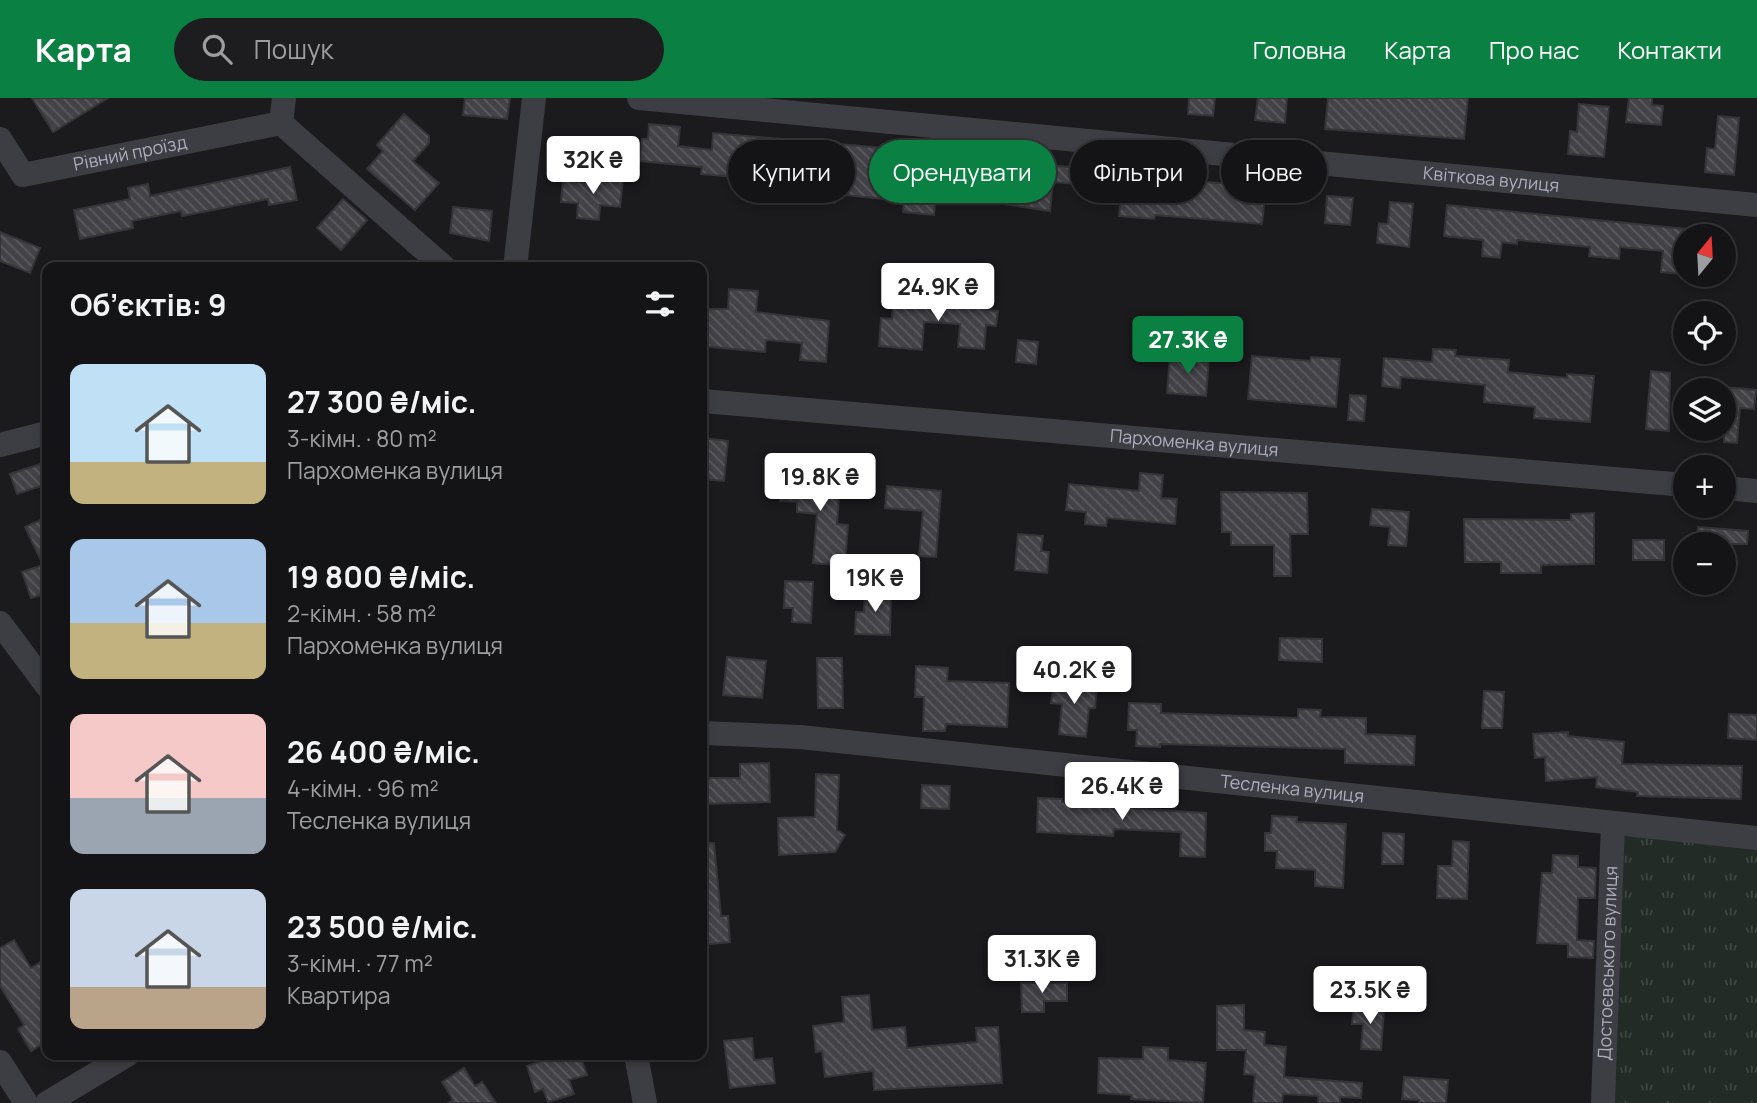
<!DOCTYPE html>
<html lang="uk">
<meta charset="utf-8">
<style>
:root{--surface:#141416;--page:#1d1d1f;--text:#f1f3f6;--muted:#9d9ea1;--line:#333335;--accent:#0b8043}
body{margin:0;font-family:Manrope,sans-serif;background:var(--page);color:var(--text);height:100vh;display:flex;flex-direction:column;font-size:26px;white-space:nowrap}
*{box-sizing:border-box;margin:0}
p{font-size:23px;color:var(--muted)}
.icon{flex:none;width:38px;height:38px;fill:none;stroke:currentColor;stroke-width:2;stroke-linecap:round;stroke-linejoin:round}
.map{position:relative;flex:1;overflow:hidden}
.panel{position:absolute;left:42px;top:164px;width:665px;height:798px;display:flex;flex-direction:column;background:var(--surface);border-radius:14px;box-shadow:0 4px 10px #0003,0 0 0 2px var(--line)}
.panel>*{flex:none}
.top-card{position:absolute;left:728px;top:42px;width:665px;height:63px;display:flex;gap:14px}
.needle{width:46px;rotate:18deg}
.buttons{position:absolute;left:1673px;top:126px;display:grid;gap:14px}
.buttons a{display:grid;place-items:center;width:63px;height:63px;border-radius:50%;background:var(--surface);box-shadow:0 4px 10px #0003,0 0 0 2px var(--line);font-size:35px}
.price{position:absolute;translate:-50% -60px;padding:0 16px;border-radius:7px;background:#fff;color:#222;font-size:23px;line-height:46px;filter:drop-shadow(0 2px 4px #0008)}
.price::after{content:'';position:absolute;left:50%;top:42px;width:21px;height:16px;margin-left:-10px;background:inherit;clip-path:polygon(0 0,100% 0,50% 100%)}
.price.on{background:var(--accent);color:#fff}
ul{padding:0;list-style:none}
li{display:flex;align-items:center;gap:21px;height:175px;padding:0 28px}
li span{display:grid;place-items:center;flex:none;width:196px;height:140px;border-radius:14px;color:#555}
li>.icon{margin-inline-start:auto}
span .icon{width:84px;height:84px;fill:#fffc;stroke-width:1}
li b{font-size:30px}
h2{display:flex;justify-content:space-between;align-items:center;height:84px;padding:0 28px;font-size:30px}
.tag{padding:0 24px;border-radius:32px;background:var(--surface);box-shadow:0 4px 10px #0003,0 0 0 2px var(--line);font-size:24px;line-height:63px}
.tag.on{background:var(--accent);color:#fff}
header{display:flex;align-items:center;gap:42px;box-sizing:border-box;height:98px;padding:0 35px;background:var(--accent);color:#fff}
header strong{font-size:33px}
nav{display:flex;gap:38px;margin-inline-start:auto;font-size:24px}
.search{width:490px;height:63px;background:var(--page);display:flex;align-items:center;gap:18px;box-sizing:border-box;padding:0 24px;border-radius:38px;color:var(--muted);font-size:26px}
.map>svg:first-child{display:block}
</style>
<header>
<strong>Карта</strong>
<div class="search"><svg class="icon" aria-label="search" viewBox="0 0 24 24"><circle cx="10" cy="10" r="6"/><path d="M15 15l6 6"/></svg>Пошук</div>
<nav><a>Головна</a><a>Карта</a><a>Про нас</a><a>Контакти</a></nav>
</header>
<div class="map">
<svg width="1757" height="1005" viewBox="0 0 1757 1005">
<defs>
<pattern id="park-tufts" width="24" height="20" patternUnits="userSpaceOnUse" patternTransform="scale(1.75)"><rect width="24" height="20" fill="#222b25"/><path d="M3 7l-1-3M5 7V3M7 7l1-3M15 17l-1-3M17 17v-4M19 17l1-3" fill="none" stroke="#3f4743"/></pattern>
<pattern id="building-back-hatch" width="6" height="6" patternUnits="userSpaceOnUse" patternTransform="scale(1.75)"><rect width="6" height="6" fill="#424247"/><path d="M-1 5l2 2M0 0l6 6M5-1l2 2" fill="none" stroke="#5b5b60"/></pattern>
</defs>
<rect width="100%" height="100%" fill="#1b1a1d"/>
<path fill="url(#park-tufts)" d="M1618 731 1757 745V1005H1608Z"/>
<path fill="url(#building-back-hatch)" stroke="#353439" stroke-width="2" d="M32 0H108L53 34Z
M465 0H510L507 21 463 17Z
M1189 0H1215L1213 18 1188 16Z
M1258 0H1287L1285 25 1255 22Z
M1328 0H1468L1464 41 1325 31Z
M1629 0H1652V7L1663 8 1661 27 1626 24Z
M1579 6 1609 9 1604 59 1568 56 1570 33 1577 34Z
M404 16 429 38V45L413 63 439 85 415 112 367 71 383 53 377 47Z
M1718 18 1739 20 1734 77 1705 74 1707 50 1715 51Z
M649 26 680 29 678 48 712 52 713 35 940 55 934 117 903 114 904 103 835 96V105L815 103 816 92 809 91V85L771 81 772 72 736 68 735 79 701 76 702 69 640 63 642 41H648Z
M981 60 1097 72 1096 88 1053 84 1050 113 977 102Z
M1112 64 1130 65 1129 75 1158 80 1266 89 1262 126 1155 117 1154 121 1119 118 1122 86 1109 85Z
M290 69 297 102 269 107 268 101 182 118 181 113 132 123 133 130 80 141 74 112 130 101 128 90 148 86 150 98Z
M591 79 623 82 620 109 600 107 599 122 577 120 578 105 561 104 563 83 591 85Z
M1327 98 1353 100 1350 127 1325 125Z
M343 101 367 122 341 152 317 130Z
M1390 104 1413 106 1409 149 1377 145 1379 125 1388 126Z
M1447 107 1686 131 1682 176 1661 174 1663 153 1620 149 1619 161 1589 158 1590 149 1517 142V146L1502 144 1500 160 1482 158 1483 142 1444 138Z
M453 109 492 113 489 143 450 135Z
M0 134 40 150 30 175 0 163Z
M729 191 758 193 756 214 829 223 826 264 800 262 802 245 766 242 765 254 702 248V211H728Z
M969 197 989 199 988 212 998 213 996 228 986 227 984 251 958 249 960 226 924 224 922 252 879 248 881 220 892 221 893 204 956 209 957 202 969 203Z
M1018 242 1038 244 1036 266 1016 264Z
M1433 251 1456 252 1455 258 1509 262 1508 274 1567 280V276L1594 278 1590 324 1534 320 1535 309 1484 304 1485 287 1401 279 1400 290 1382 288 1384 260 1432 264Z
M1170 257 1209 260 1206 298 1167 295Z
M1252 258 1310 263 1311 259 1340 261 1336 309 1248 301Z
M1651 273 1670 275 1669 333 1646 331Z
M1724 289 1756 292 1754 311 1740 310 1737 345 1724 344Z
M1350 297 1366 298 1364 323 1348 322Z
M702 340 728 343 724 383 702 381Z
M47 364V386L17 396 10 376Z
M823 373 841 375 837 426 848 427 845 468 813 465 817 416 797 414V404L780 403 782 376 822 380Z
M1140 375 1163 377 1161 400 1177 401 1175 426 1107 420 1106 428 1085 426 1086 414 1066 412 1069 386 1139 393Z
M887 388 941 393 936 459 919 458 923 413 885 410Z
M1221 394 1307 395 1308 436H1290L1291 478H1274V447H1231V434H1222Z
M1372 411 1409 414 1406 448 1388 447 1390 429 1370 427Z
M1594 415V466L1541 467V475H1501V464H1465L1464 421 1571 422V416Z
M47 419V495L31 500 22 474 43 467 25 429Z
M1698 429 1748 433 1747 446H1697Z
M1018 436 1043 438 1041 453 1049 454 1047 475 1015 472Z
M1633 442H1664V462H1633Z
M785 483 813 484 811 525 792 524 793 510H784Z
M865 491 891 492 890 537 855 536 856 514H864Z
M1280 540 1322 541V564L1279 562Z
M727 559 766 563 762 600 723 597Z
M817 560H842L843 610H818Z
M916 568 948 570 947 583 1009 585 1007 629 946 626 945 633H923L924 599H915Z
M1054 583 1097 588 1095 610H1089L1086 639 1059 636 1062 606 1051 605Z
M1484 593 1504 594 1502 630H1482Z
M1129 605 1161 606V615L1298 620V611L1321 612 1320 619 1366 620V636L1415 638 1414 667 1345 665V651L1160 646V649L1136 648 1137 632H1128Z
M1729 616 1757 617V642L1728 640Z
M1568 634V638L1624 644 1622 666 1742 668 1741 701 1637 698 1638 694 1596 689 1597 679 1546 683 1545 659 1535 660 1533 636Z
M769 665 770 704 702 706V680H740V666Z
M816 676 839 677 837 732 845 737 835 754 779 757 778 720 815 719Z
M922 687 950 688 949 711 921 710Z
M1038 700 1062 701V704L1115 706 1114 709 1206 715 1205 759 1180 758 1181 734 1114 731 1113 738 1037 734Z
M1272 718 1297 719V724L1346 726 1343 790 1315 788V772L1276 770 1277 753H1265V735H1271Z
M1383 735 1404 736 1403 766H1382Z
M1453 743 1469 744 1467 801 1437 800 1438 768H1452Z
M702 745H714L721 818H728L730 844 702 847Z
M1553 757 1578 758V769L1596 770 1595 800H1578L1577 842 1594 843 1593 860 1568 859V846L1537 845 1542 775H1552Z
M14 842 31 870 47 860V943L31 953 18 931 24 927 0 888V850Z
M1021 885H1067V903H1044V914H1022Z
M869 897 872 932 905 929 907 950 977 944 976 930 998 929 1002 985 874 992 873 973 825 979 822 953 816 954 813 928 844 924 842 899Z
M1244 907V932L1265 934 1264 947 1286 949 1284 979 1362 985 1361 1000 1340 999V1005H1318V998L1283 996 1282 1005H1253L1255 977 1244 976 1246 952H1217V908Z
M1354 908 1384 911 1381 952 1361 951 1363 926H1352Z
M752 940 754 962 772 960 775 985 730 990 724 943Z
M1143 949 1168 950V962L1206 965 1203 1005 1131 1001 1132 997 1098 995 1099 960 1143 961Z
M537 957H561L563 962 580 957 587 977 569 982 574 996 548 1004 543 991 535 994 527 968 539 964Z
M464 970 475 988 482 984 496 1005H448L453 1002 442 984Z
M1404 979 1448 982 1446 1005H1419V1002L1402 1001Z"/>
<g fill="none" stroke-linecap="round" stroke-linejoin="round">
<g stroke="#3d3d44" stroke-width="24">
<path id="s1" d="M639 0 1757 107"/>
<path d="M281 25 445 170"/>
<path d="M281 25 284 0"/>
<path id="s2" d="M0 41 23 77 281 25"/>
<path d="M515 170 534 0"/>
<path id="s3" d="M702 303 1685 387"/>
<path d="M0 347 47 335"/>
<path d="M1724 390 1757 393"/>
<path d="M0 525 47 588"/>
<path id="s4" d="M702 635 800 639 1757 740"/>
<path d="M636 957 645 1005"/>
<path d="M0 964 26 1005"/>
<path d="M47 1005 127 957"/>
<path id="s5" d="M1603 1005 1613 725"/>
</g>
</g>
<g text-anchor="middle" stroke-width="5" stroke-linejoin="round" paint-order="stroke">
<g font-size="18" fill="#adaebc" stroke="#161518">
<text dy="6" stroke="none"><textPath href="#s2" startOffset="152">Рівний проїзд</textPath></text>
<text dy="6" stroke="none"><textPath href="#s1" startOffset="856">Квіткова вулиця</textPath></text>
<text dy="6" stroke="none"><textPath href="#s3" startOffset="494">Пархоменка вулиця</textPath></text>
<text dy="6" stroke="none"><textPath href="#s4" startOffset="593">Тесленка вулиця</textPath></text>
<text dy="6" stroke="none"><textPath href="#s5" startOffset="140">Достоєвського вулиця</textPath></text>
</g>
</g>
</svg>
<div class="buttons">
<a><svg class="needle" viewBox="-14 -14 28 28"><path d="M0-13l5 13h-10z" fill="#e53935"/><path d="M0 13l5-13h-10z" fill="#9d9ea1"/></svg></a>
<a><svg class="icon" aria-label="locate" viewBox="0 0 24 24"><circle cx="12" cy="12" r="6"/><path d="M12 2v4M12 18v4M2 12h4M18 12h4"/></svg></a>
<a><svg class="icon" aria-label="layers" viewBox="0 0 24 24"><path d="M12 4l9 5-9 5-9-5zM3 14l9 5 9-5"/></svg></a>
<a>+</a>
<a>−</a>
</div>
<b class="price" style="left:593px;top:98px">32K ₴</b>
<b class="price" style="left:938px;top:225px">24.9K ₴</b>
<b class="price on" style="left:1188px;top:278px">27.3K ₴</b>
<b class="price" style="left:820px;top:415px">19.8K ₴</b>
<b class="price" style="left:875px;top:516px">19K ₴</b>
<b class="price" style="left:1074px;top:608px">40.2K ₴</b>
<b class="price" style="left:1122px;top:724px">26.4K ₴</b>
<b class="price" style="left:1042px;top:897px">31.3K ₴</b>
<b class="price" style="left:1370px;top:928px">23.5K ₴</b>
<div class="top-card">
<a class="tag">Купити</a>
<a class="tag on">Орендувати</a>
<a class="tag">Фільтри</a>
<a class="tag">Нове</a>
</div>
<section class="panel">
<h2>Об’єктів: 9<svg class="icon" aria-label="filters" viewBox="0 0 24 24"><path d="M4 7h16M4 17h16"/><circle cx="9" cy="7" r="2"/><circle cx="15" cy="17" r="2"/></svg></h2>
<ul>
<li><span style="background:linear-gradient(#bfe0f5 70%,#c2b280 0)"><svg class="icon" aria-label="home" viewBox="0 0 24 24"><path d="M3 11l9-7 9 7M6 9v11h12V9"/></svg></span><div><b>27 300 ₴/міс.</b><p>3-кімн. · 80 m²</p><p>Пархоменка вулиця</p></div></li>
<li><span style="background:linear-gradient(#a9c7e8 60%,#c2b280 0)"><svg class="icon" aria-label="home" viewBox="0 0 24 24"><path d="M3 11l9-7 9 7M6 9v11h12V9"/></svg></span><div><b>19 800 ₴/міс.</b><p>2-кімн. · 58 m²</p><p>Пархоменка вулиця</p></div></li>
<li><span style="background:linear-gradient(#f6c9c9 60%,#9aa5b1 0)"><svg class="icon" aria-label="home" viewBox="0 0 24 24"><path d="M3 11l9-7 9 7M6 9v11h12V9"/></svg></span><div><b>26 400 ₴/міс.</b><p>4-кімн. · 96 m²</p><p>Тесленка вулиця</p></div></li>
<li><span style="background:linear-gradient(#c9d6e8 70%,#b9a48a 0)"><svg class="icon" aria-label="home" viewBox="0 0 24 24"><path d="M3 11l9-7 9 7M6 9v11h12V9"/></svg></span><div><b>23 500 ₴/міс.</b><p>3-кімн. · 77 m²</p><p>Квартира</p></div></li>
</ul>
</section>
</div>
